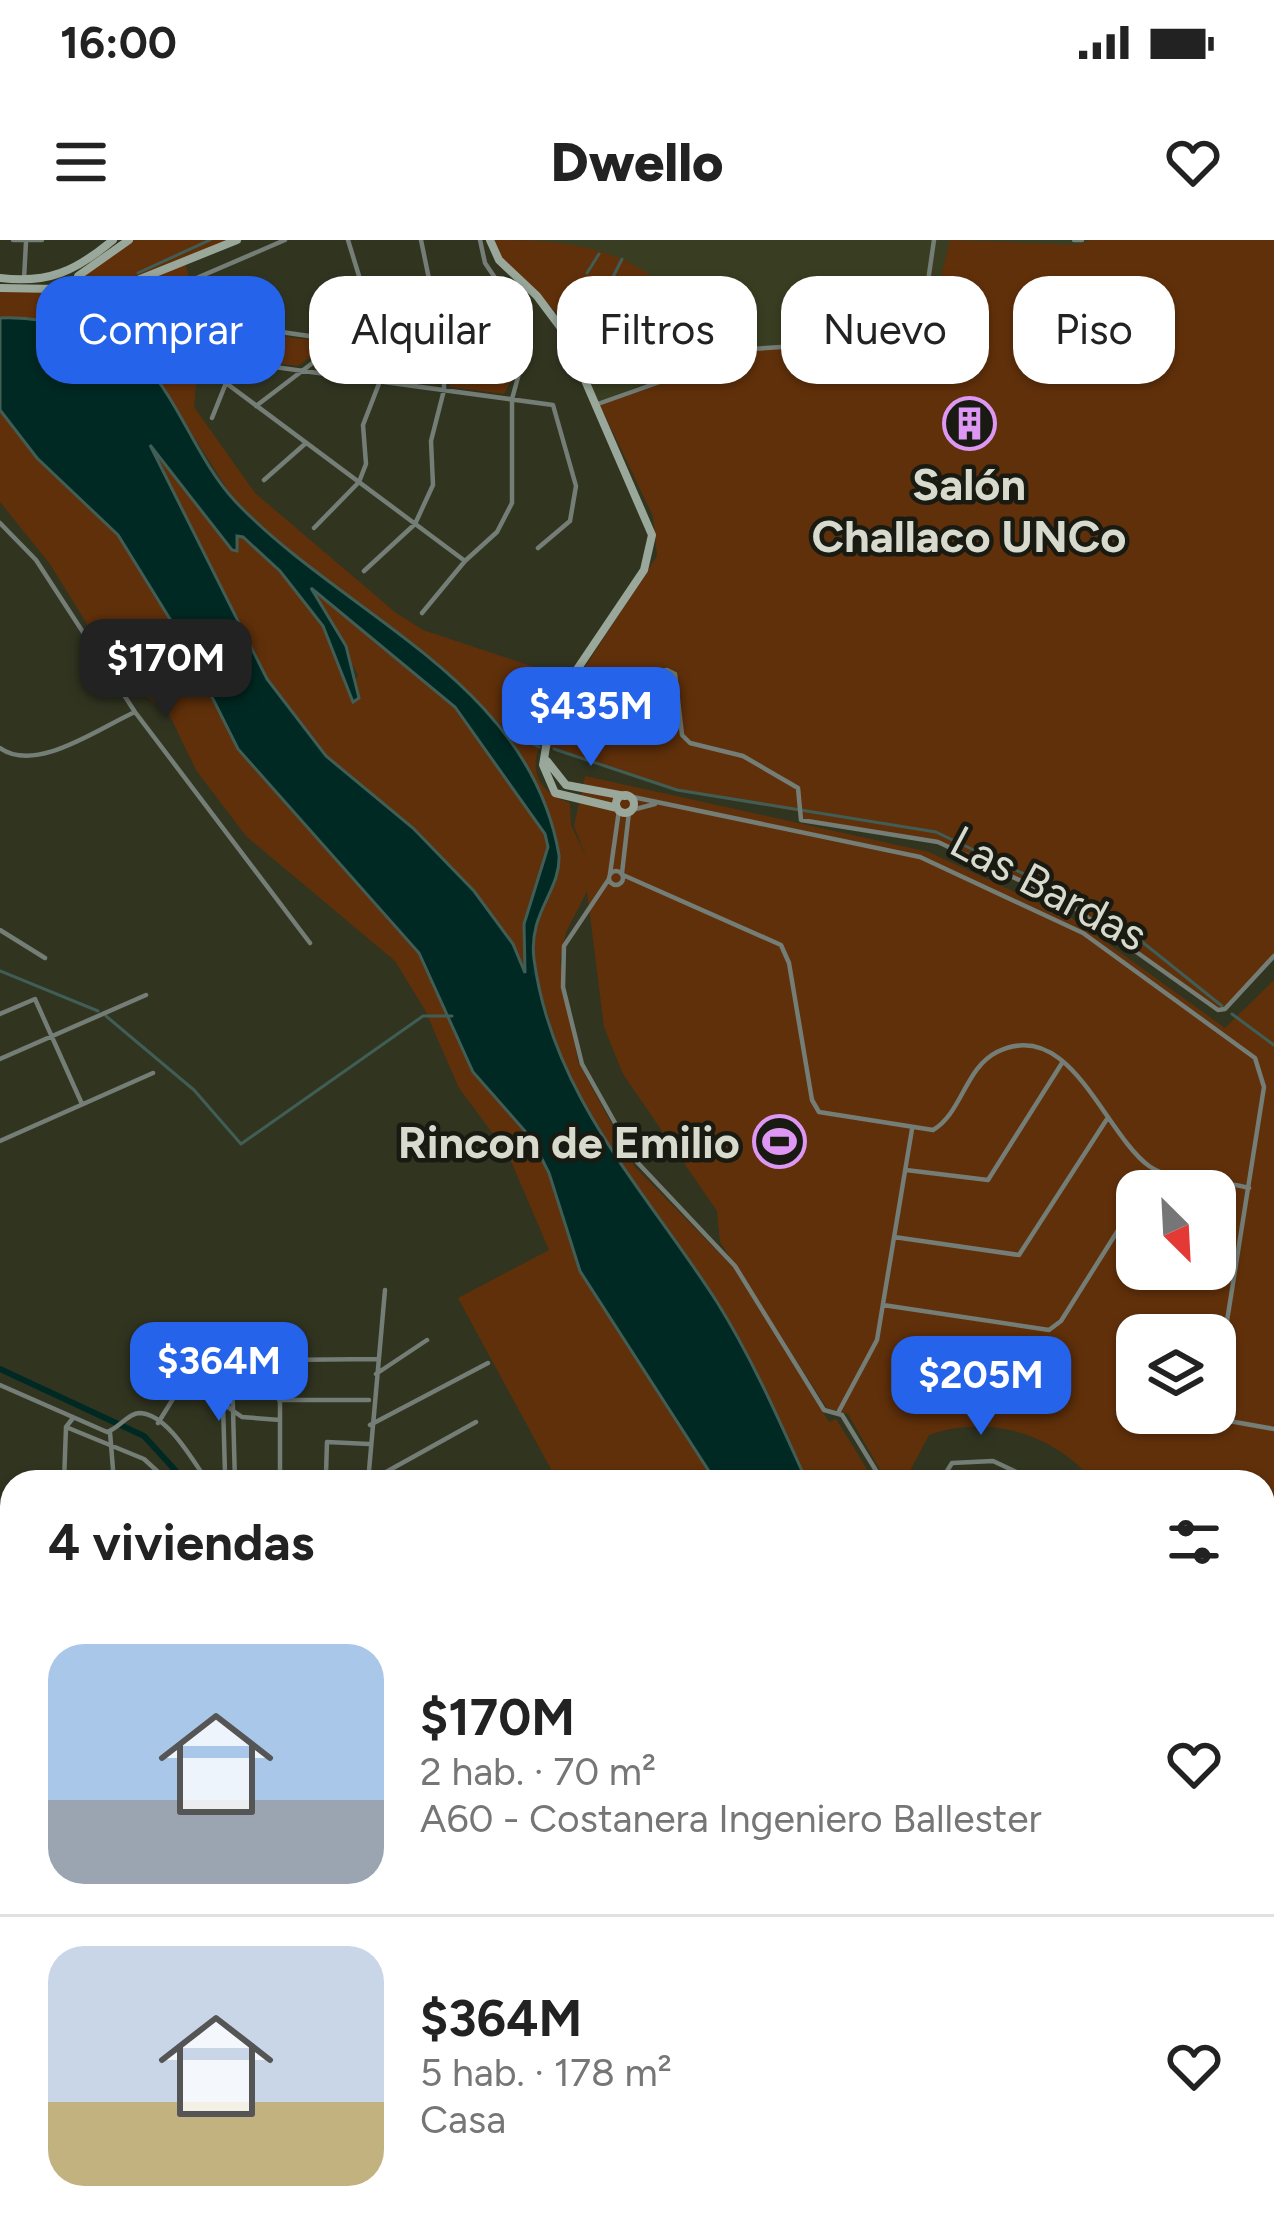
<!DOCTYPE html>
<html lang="es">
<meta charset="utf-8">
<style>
:root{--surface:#fff;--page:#f6f6f6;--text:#222;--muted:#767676;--line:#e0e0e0;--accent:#2563eb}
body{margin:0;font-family:Figtree,sans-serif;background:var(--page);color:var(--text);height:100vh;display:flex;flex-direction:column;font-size:45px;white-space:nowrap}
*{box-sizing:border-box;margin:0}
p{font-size:39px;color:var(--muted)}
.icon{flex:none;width:66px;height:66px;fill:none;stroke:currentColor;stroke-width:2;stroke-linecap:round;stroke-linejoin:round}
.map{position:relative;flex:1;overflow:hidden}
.details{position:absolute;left:0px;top:1230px;width:1275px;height:771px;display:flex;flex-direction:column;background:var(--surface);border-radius:36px 36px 0 0;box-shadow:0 3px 9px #0004}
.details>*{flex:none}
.hud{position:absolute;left:36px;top:36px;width:1203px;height:108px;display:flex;gap:24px}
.needle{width:78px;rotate:156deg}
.fabs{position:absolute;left:1116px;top:930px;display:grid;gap:24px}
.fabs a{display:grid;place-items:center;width:120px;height:120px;border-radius:24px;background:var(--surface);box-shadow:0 3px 9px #0004;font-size:60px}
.price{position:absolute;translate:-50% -102px;padding:0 27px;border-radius:24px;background:var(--accent);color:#fff;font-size:39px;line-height:78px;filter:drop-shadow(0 3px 6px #0008)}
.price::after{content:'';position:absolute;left:50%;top:72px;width:36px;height:27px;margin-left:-18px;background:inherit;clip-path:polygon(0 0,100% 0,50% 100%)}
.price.on{background:#222;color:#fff}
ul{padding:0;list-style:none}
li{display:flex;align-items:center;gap:36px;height:300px;padding:0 48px}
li+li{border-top:3px solid var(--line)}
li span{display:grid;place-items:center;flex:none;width:336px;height:240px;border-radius:36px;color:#555}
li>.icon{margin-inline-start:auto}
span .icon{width:144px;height:144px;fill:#fffc;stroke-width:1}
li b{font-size:51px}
h2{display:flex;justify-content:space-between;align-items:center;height:144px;padding:0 48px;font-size:51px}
.tag{padding:0 42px;border-radius:36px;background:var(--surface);box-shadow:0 3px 9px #0004;font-size:42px;line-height:108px}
.tag.on{background:var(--accent);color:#fff}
.status{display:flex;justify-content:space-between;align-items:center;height:84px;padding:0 60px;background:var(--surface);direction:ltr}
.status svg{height:33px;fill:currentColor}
header{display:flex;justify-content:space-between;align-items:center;height:156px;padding:0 48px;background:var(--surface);font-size:54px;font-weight:800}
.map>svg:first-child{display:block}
</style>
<div class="status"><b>16:00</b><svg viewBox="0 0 49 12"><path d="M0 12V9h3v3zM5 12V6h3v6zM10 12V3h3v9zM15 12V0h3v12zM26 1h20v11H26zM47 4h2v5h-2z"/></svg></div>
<header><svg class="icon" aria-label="menu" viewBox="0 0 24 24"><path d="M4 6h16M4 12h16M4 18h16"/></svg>Dwello<svg class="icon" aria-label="heart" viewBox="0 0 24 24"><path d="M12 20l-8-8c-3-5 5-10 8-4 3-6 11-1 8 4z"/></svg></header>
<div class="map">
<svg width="1274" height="2000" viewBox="0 0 1274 2000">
<rect width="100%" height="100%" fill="#313520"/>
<path fill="#393e22" d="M526 0H1124L847 122 839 92 646 143 599 163Z"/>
<path fill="#60300a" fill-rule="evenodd" d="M132 0H230L111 47 81 46V37Z
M494 0C560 0 631 5 675 59L570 104C566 60 506 42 494 0Z
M950 0 1075 5 1092 0H1274V716L1225 769 1218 770 1066 662 938 602 801 580 800 572 677 550 554 509 539 507C529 535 542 554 570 563L571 585 586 617 574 586 585 536 929 612 1075 680 1225 788 1274 740V1345L1263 1343V1242H1094C1054 1193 988 1174 929 1195L904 1242H887L848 1174 827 1168 814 1148 720 1002 717 971 623 834 604 787 587 651 566 692 560 720 578 822 635 927 734 1028 829 1182 836 1179 875 1242H807L744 1107 697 1030 617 925 562 819 540 750 533 706 537 674 553 645 559 615 508 491 412 402 300 322 232 257 155 135 32 79 0 78V51L113 53 185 24 222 140 196 144 194 167 255 253 396 373 423 390 549 432 562 446 581 433 657 316 653 276 599 163 752 109 787 108 840 91 843 103 918 89 932 72ZM1137 951H1215V1029H1137ZM1137 1095H1215V1173H1137Z
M244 92 330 102V103L298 126 250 119Z
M348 104 439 115 440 140 435 145 313 128Z
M447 116 520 124 504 154 450 147Z
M0 170 37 218 118 295 186 405 238 509 419 713 473 832 532 899 549 933 580 1031 716 1242H558L458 1058 549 1010 508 914 459 848 425 770 395 721 246 596 196 530 168 472 121 439 50 324 0 262Z
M151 205 232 310 236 296 243 297 280 331 323 386 349 455 358 435 311 348 439 451 468 481 545 595 548 608 525 733 474 651 413 588 326 516 267 439 161 237Z
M1274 1696V2000H1195L1176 1989H1263V1699Z
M847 1989H1091L1056 2000H822Z"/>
<path fill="#002923" stroke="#405e56" stroke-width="3" fill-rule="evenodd" d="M0 78C51 76 103 93 144 123 180 163 197 219 234 260 344 377 529 439 559 615 561 651 528 672 534 719 552 856 646 951 717 1062 753 1120 779 1180 807 1242H716L580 1031 549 933 532 899 473 832 419 713 238 509 186 405 118 295 37 218 0 170ZM150 205 232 310 237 311V296L243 297 280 331 323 386 353 462 359 458 346 406 311 348 455 467 545 594 548 607 524 684 525 733 513 704 474 651 413 588 326 516 267 439Z"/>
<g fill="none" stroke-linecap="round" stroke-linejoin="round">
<path stroke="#405e56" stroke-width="3" d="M138 33 210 0
M587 33 599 14
M612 39 622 19
M57 86 68 68
M508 491 539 507
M554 509 677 550 936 592 1070 656 1141 701 1222 766
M0 731 98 771
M1232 774 1274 805
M106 776 194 850 241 904 423 776H452
M0 1934 12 1929"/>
<path stroke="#002923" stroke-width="6" d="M0 1129 144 1196 186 1242
M1263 1894 1274 1885
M760 1989 773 2000
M986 2000 998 1989"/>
<path stroke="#747d76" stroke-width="4.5" d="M13 0H42
M1074 0H1082
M24 39 26 2
M192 40 285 0
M245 123 553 165 576 246 570 281 538 308
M226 143 465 321
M595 165 752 109 797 106 834 93 908 79 925 62 934 0
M256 166 352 93 359 36 348 0
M212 178 226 143 245 123 239 86 344 101
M264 240 306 203
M0 283 36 320 135 472 310 703
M314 288 359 242 366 224 363 185 380 141
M364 331 415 284 433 245 431 201 444 150V112L421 0
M422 373 465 321 497 292 512 263V159L529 97 525 82 485 23 480 0
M568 447 608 448 667 430 675 434 682 495 690 503 743 516 798 548 801 580 938 602 1066 662 1218 770 1225 769 1274 716
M0 508C36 534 99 488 135 472
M628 556 920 617 1083 693 1255 818 1264 847 1215 1157 1229 1181 1274 1189
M632 570 655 564
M609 638a7 7 0 1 1 14 0a7 7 0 1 1-14 0Z
M622 633 629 572
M610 634 619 570
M623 635 781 705 789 723 812 860 819 872 933 890C962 873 965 828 997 812 1070 776 1103 892 1149 926 1172 943 1220 939 1249 948
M609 639 564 706 563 747 582 824 637 922 735 1026 824 1170 842 1175 883 1242
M0 690 45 718
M0 774 35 759 82 864
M0 819 146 755
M0 901 153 833
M906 930 988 940 1062 823
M1143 951 1156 930
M894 997 1019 1015 1107 879
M883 1065 1049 1090 1061 1081 1137 960
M221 1094 225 1234
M231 1098 235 1242
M139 1112 186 1138
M376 1134 427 1100
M0 1145 107 1192C118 1189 128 1173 140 1173 168 1174 194 1223 208 1242
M279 1160H369
M839 1171 877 1100 912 889
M158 1183 186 1138 242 1177 280 1180
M370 1185 488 1123
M66 1187 144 1219 169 1242
M110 1192 114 1242
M64 1242 66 1187 73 1178
M280 1242V1120L377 1119
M319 1242 326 1234 327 1202 369 1204
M368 1242 385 1050
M368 1242 476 1182
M940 1242 952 1223 993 1221 1038 1242
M1263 1348 1274 1349
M1266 1520 1274 1506
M338 2000 363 1989"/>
<path stroke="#99a89b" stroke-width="8" d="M490 0 499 20 537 56 564 92 652 295 644 330 553 465 543 525 555 553 617 568
M0 38C48 44 76 31 113 0
M0 48 113 50 237 0
M86 51 77 44 78 36 129 0
M547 521 566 545 625 556
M616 564a9 9 0 1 1 18 0a9 9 0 1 1-18 0Z"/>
</g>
<defs>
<symbol id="building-ring" viewBox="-11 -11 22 22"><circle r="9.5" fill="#191b12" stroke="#de98f3" stroke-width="1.5"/><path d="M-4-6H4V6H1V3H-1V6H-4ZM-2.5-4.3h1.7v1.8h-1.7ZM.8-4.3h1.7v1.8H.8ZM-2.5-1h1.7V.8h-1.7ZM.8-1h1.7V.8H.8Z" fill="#de98f3"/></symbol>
<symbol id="stadium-ring" viewBox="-11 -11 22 22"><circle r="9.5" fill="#191b12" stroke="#de98f3" stroke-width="1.5"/><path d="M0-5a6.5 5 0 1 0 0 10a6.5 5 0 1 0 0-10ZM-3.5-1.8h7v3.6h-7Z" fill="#de98f3"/></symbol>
</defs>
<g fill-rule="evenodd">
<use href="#building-ring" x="940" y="154" width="59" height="59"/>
<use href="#stadium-ring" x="750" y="872" width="59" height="59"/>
</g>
<g text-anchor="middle" stroke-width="9" stroke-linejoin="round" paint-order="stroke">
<g font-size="45" font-weight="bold" fill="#d7dacd" stroke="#191b12">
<text x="969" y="260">Salón<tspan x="969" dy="52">Challaco UNCo</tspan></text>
<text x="740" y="918" text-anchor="end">Rincon de Emilio</text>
</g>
<g font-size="45" fill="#d7dacd" stroke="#191b12">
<text transform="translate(1049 648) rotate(28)" y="16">Las Bardas</text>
</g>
</g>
</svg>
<div class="fabs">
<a><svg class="needle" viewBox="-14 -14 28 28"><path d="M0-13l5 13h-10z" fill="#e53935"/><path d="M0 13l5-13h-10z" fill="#767676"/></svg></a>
<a><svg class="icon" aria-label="layers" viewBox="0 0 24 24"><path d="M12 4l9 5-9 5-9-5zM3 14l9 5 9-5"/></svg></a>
</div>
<b class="price on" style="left:166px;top:481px">$170M</b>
<b class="price" style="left:591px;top:529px">$435M</b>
<b class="price" style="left:219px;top:1184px">$364M</b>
<b class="price" style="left:981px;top:1198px">$205M</b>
<div class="hud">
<a class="tag on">Comprar</a>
<a class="tag">Alquilar</a>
<a class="tag">Filtros</a>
<a class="tag">Nuevo</a>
<a class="tag">Piso</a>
</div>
<section class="details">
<h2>4 viviendas<svg class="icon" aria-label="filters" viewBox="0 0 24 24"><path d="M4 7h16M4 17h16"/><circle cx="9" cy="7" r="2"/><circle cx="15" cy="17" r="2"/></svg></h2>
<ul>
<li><span style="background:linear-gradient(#a9c7e8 65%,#9aa5b1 0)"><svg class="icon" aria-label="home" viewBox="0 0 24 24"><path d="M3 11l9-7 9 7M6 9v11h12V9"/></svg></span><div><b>$170M</b><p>2 hab. · 70 m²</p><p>A60 - Costanera Ingeniero Ballester</p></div><svg class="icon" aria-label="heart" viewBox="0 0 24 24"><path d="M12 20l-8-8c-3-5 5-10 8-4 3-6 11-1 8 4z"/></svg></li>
<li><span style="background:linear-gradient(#c9d6e8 65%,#c2b280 0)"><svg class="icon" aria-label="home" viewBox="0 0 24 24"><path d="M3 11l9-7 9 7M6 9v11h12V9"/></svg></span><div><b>$364M</b><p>5 hab. · 178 m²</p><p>Casa</p></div><svg class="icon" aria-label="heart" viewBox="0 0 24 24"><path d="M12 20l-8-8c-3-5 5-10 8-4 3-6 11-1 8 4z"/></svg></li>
</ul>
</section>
</div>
